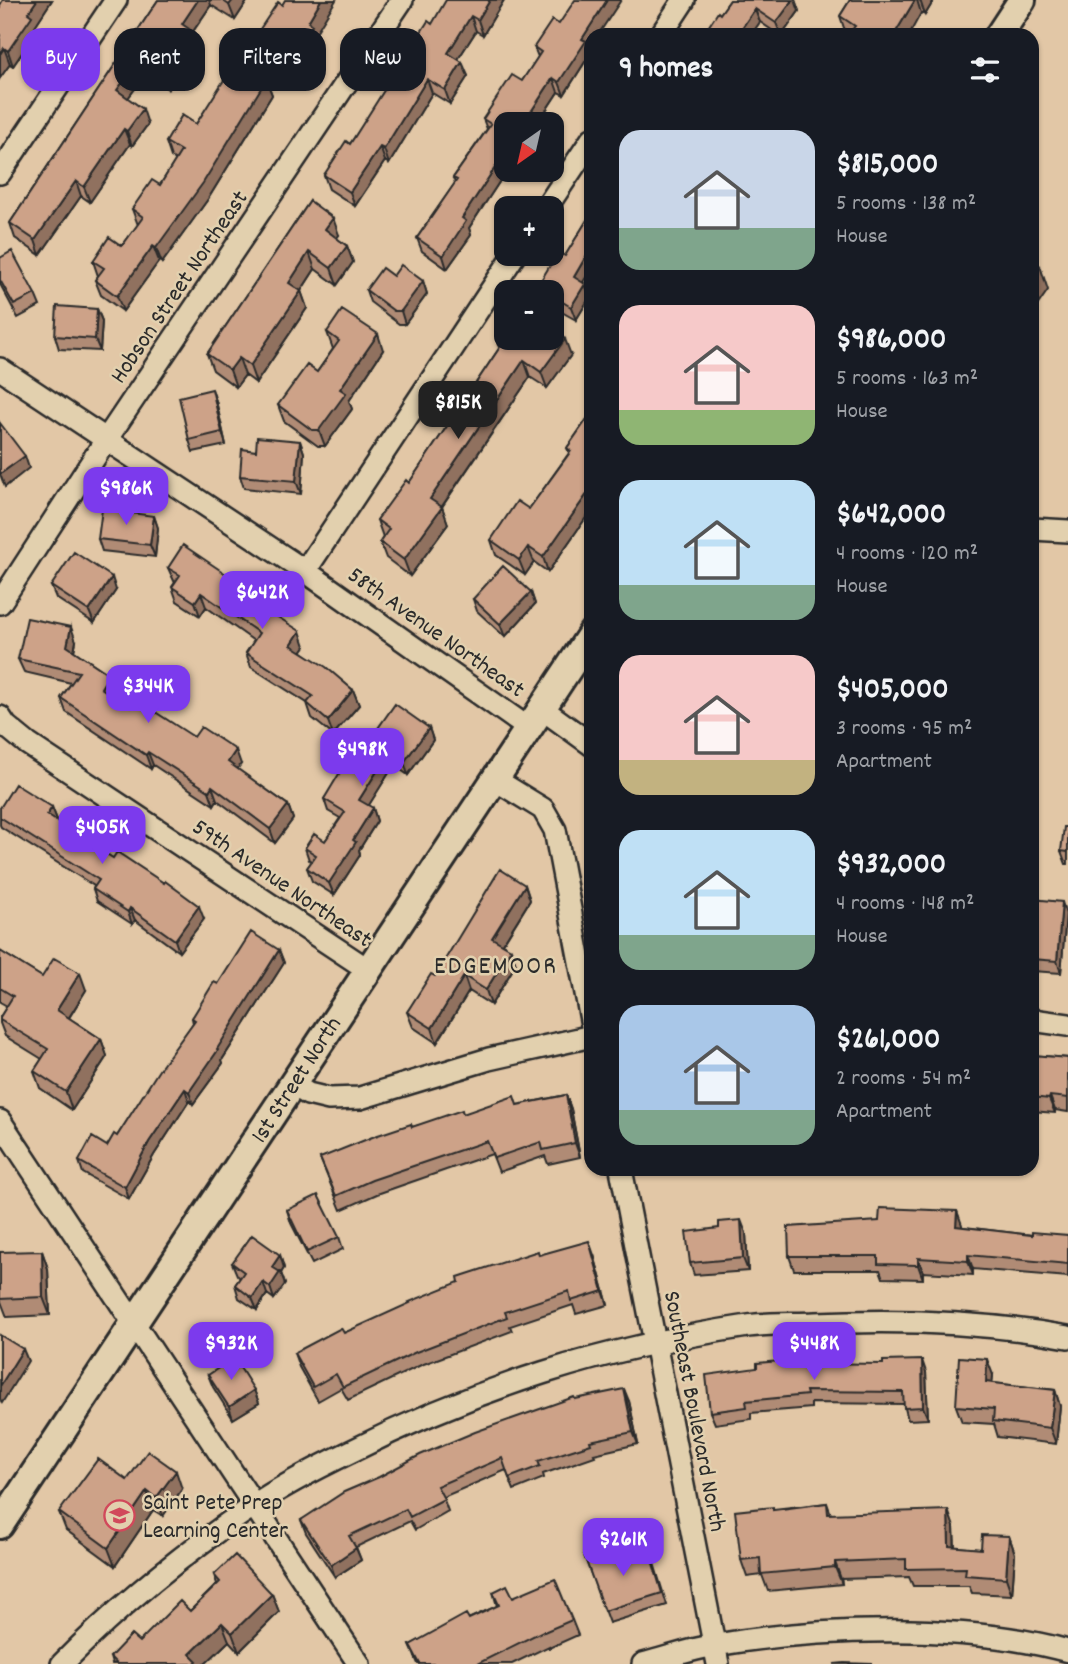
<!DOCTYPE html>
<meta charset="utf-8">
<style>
:root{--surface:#171b24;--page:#20242c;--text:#f1f3f6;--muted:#9ea1a6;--accent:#7c3aed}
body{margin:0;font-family:Dekko,sans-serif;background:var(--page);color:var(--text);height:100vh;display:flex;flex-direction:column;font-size:26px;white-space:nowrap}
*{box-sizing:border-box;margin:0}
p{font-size:23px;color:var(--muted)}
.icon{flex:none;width:38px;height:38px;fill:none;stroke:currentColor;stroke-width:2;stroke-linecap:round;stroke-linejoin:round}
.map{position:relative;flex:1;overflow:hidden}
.drawer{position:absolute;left:584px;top:28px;width:455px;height:1148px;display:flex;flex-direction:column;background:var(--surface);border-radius:21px;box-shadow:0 2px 5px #0004}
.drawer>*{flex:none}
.hud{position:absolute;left:21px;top:28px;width:458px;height:63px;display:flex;gap:14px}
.needle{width:46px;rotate:214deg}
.tools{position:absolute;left:494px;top:112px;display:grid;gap:14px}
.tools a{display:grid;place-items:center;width:70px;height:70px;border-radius:14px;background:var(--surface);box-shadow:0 2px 5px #0004;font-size:35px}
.price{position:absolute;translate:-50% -60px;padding:0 16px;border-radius:14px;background:var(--accent);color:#fff;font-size:23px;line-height:46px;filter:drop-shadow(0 2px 4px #0008)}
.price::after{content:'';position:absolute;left:50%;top:42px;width:21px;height:16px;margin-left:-10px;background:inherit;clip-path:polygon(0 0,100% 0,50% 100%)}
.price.current{background:#222;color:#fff}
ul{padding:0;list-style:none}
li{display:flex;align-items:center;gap:21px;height:175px;padding:0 35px}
li span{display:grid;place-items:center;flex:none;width:196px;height:140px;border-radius:21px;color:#555}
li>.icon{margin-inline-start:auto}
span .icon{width:84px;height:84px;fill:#fffc;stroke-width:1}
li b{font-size:30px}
h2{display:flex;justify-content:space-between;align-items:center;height:84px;padding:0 35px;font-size:30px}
.tag{padding:0 24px;border-radius:21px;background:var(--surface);box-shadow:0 2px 5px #0004;font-size:24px;line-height:63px}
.tag.current{background:var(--accent);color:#fff}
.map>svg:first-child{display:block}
</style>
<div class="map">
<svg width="1068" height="1664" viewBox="0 0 1068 1664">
<rect width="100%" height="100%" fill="#e2c7a6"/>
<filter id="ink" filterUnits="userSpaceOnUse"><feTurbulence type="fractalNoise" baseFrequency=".0143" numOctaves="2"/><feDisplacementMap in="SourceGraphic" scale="14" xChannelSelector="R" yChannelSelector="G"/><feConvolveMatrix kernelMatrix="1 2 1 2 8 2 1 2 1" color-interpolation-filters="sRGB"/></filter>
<g filter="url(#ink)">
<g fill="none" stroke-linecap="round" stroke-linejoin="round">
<defs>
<path id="minor" d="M661 35 684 0
M0 173 116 0
M546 208 592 139
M0 369 305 571 528 728
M1032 529 1068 531
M305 571 515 254
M0 603 106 440 402 0
M541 708 592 745
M0 717 6 726 28 744 367 969
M494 779 543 809 555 830 592 1025
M1032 1020 1068 1025
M292 1084 308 1094 329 1099 360 1098 489 1059 592 1036
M0 1121 359 1664
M621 1169 718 1664
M62 1664C120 1605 185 1552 253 1506 283 1485 317 1468 350 1452 478 1387 606 1347 748 1326 770 1323 793 1324 815 1323 899 1319 985 1322 1068 1337
M643 1664C667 1658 691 1649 716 1645 819 1627 967 1623 1068 1651"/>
<path id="tertiary" d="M999 35 1022 0
M0 1525 592 633"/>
</defs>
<use href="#minor" stroke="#2b2b2b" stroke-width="26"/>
<use href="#tertiary" stroke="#2b2b2b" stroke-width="32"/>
<use href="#minor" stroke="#e2d0ae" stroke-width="21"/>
<use href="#tertiary" stroke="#e2d0ae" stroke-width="26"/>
</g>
<path fill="#b08b75" stroke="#2b2b2b" stroke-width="2" d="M3 0H52L35 26 37 31 13 66 10 64 0 78V5Z
M158 0H248L235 20 211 5 192 33 197 46 168 89 146 74 128 98 148 124 132 146 130 144 90 202 81 196 40 255 15 238 10 223Z
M504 0 483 35 476 31 458 59 468 76 450 104 432 93 389 164 385 161 355 206 329 189 324 175 350 144 432 24Z
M730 0H795L799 11 782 35H779L760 22 720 14Z
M850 0H934L925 15 921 13 849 34 845 31 840 16Z
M315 34 318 40 297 70 286 62 269 87 272 95 208 199 162 263 159 261 123 311 101 295 95 280 98 276 93 261 122 246 138 225 132 209 160 185 176 160 171 157 166 142 196 124 238 62Z
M534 47 589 50 590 54 564 95 558 92 469 228 471 235 447 269 422 251 417 238 455 183 453 178 487 129 483 119 522 81 538 57Z
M310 201 339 235 336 238 347 246 353 262 337 285 315 269 301 291 307 308 256 383 245 375 236 387 213 370 207 354Z
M592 212V268L583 282 585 284 590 297 576 320 551 306V292H539L537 287 565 256Z
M0 258 35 294 40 306 18 318 0 284Z
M423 281 427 294 405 324H399L370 302 366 290Z
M97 309 102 321 100 351 59 349 55 336Z
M327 332 383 350 349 401 352 409 325 446H318L284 421 278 405 317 372 333 349Z
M497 341 571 355 547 388 530 377 442 507 448 524 410 576 386 558 380 542 383 537 377 520 409 483 500 347Z
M216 401 226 445 193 452 189 440Z
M592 412V509L548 572 534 562 525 575 496 555 491 540 529 509 569 453 567 448Z
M300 441 304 453 301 494 244 488 240 476 256 451Z
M154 516 158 528 155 557 102 551 98 539Z
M168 568 266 601 269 612 305 646 301 651 353 690 359 705 333 735 312 718 307 703 251 667 246 653 254 641 206 607 200 616 177 601 172 587 175 583Z
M51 586 116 590 94 623 56 598Z
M531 592 535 604 505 637 477 611 473 599Z
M76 641 74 651 116 679 121 693 112 692 111 694 130 707 194 737 241 764 237 769 288 805 293 819 275 843 217 800 214 805 153 765 151 769 66 712 61 698 71 683 24 672 18 659Z
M429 728 433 740 408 775 394 765 368 806 373 808 377 821 359 850 360 855 334 895 312 881 307 868 312 861 309 860 305 848 325 841 340 818 328 811 324 799 357 758Z
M52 807 57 820 56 821 204 919 179 952 135 920 132 924 97 901 93 889 94 886 1 827 0 825V808Z
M1068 827V864H1066L1061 851Z
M525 885 530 900 503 944 516 964 491 1005 469 991 437 1043 413 1027 407 1012 435 976Z
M1032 899 1066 914 1061 973 1032 971Z
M279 950 284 963 222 1060 223 1063 193 1104 189 1101 154 1155 129 1199 83 1173 79 1161 107 1146 117 1136 193 1023 192 1018 218 984Z
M0 951 42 977 86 990 69 1018 101 1039 107 1056 72 1110 40 1088 34 1071 42 1059 5 1036 0 1023V1017L7 1006 0 1002Z
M1032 1055 1068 1058V1112L1055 1110V1113L1032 1111Z
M566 1095 571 1109 580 1157 548 1164 545 1156 499 1172 492 1154 377 1194 341 1210 320 1158 412 1127 463 1114 517 1105Z
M287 1210 339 1237 343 1249 312 1264 291 1223Z
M957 1211 962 1227 1032 1235H1068V1277L973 1269V1275L923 1272V1279L883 1278 880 1270H794L789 1256 879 1221Z
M746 1233 748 1271 694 1275 690 1263Z
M42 1251 48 1269 50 1315 7 1317 0 1299Z
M280 1255 284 1268 281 1273 285 1284 274 1299 267 1294 257 1310 239 1298 235 1285 240 1278 237 1275 232 1263Z
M539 1255H594L608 1305 576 1314 573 1305 510 1326 512 1331 421 1365 348 1400 341 1388 318 1401 299 1367 294 1353Z
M804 1359 805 1363 926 1372 928 1419 908 1420 904 1404 811 1403V1408L751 1413V1419L715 1424 710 1412 757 1368Z
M208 1375 254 1390 259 1403 233 1419 213 1387Z
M993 1375 992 1383 1055 1390 1060 1406 1056 1444 998 1437 994 1424 962 1422 956 1406Z
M575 1399 629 1401 638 1444 594 1454 595 1456 543 1474 544 1478 514 1490 506 1470 443 1497 448 1511 415 1530 410 1521 356 1547 361 1560 335 1577 306 1533 301 1520Z
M127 1480 182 1489 163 1516 153 1510 115 1566 66 1530 59 1512Z
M827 1503 831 1514 954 1527 955 1547 981 1549 1009 1536 1015 1554 1012 1595 972 1593 969 1586H913L909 1577 841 1579 842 1584 768 1591 762 1575 747 1577 741 1560 774 1509Z
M584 1555 606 1561 653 1560 667 1605 609 1623Z
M214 1575 272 1594 279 1612 239 1652 229 1641 205 1664H112L110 1657 139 1642 190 1611 217 1584Z
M493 1592 513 1597 572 1620 578 1635 549 1648V1646L512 1664H418L410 1645 497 1606Z"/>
<path fill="#90715f" stroke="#2b2b2b" stroke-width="2" d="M37 0H52L35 26 37 31 13 66 8 51 28 13Z
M198 0H209L211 5 192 33 197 46 168 89 162 74 182 24Z
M233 0H248L235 20 229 5Z
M321 0H336L315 34 318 40 297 70 292 54 308 22Z
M490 0H504L483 35 478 20Z
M607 0H621L598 35H592V45L589 50 590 54 564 95 559 82 582 39Z
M793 0H795L799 11 782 35H781L776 23Z
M915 0H917L921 13 909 35H894Z
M920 0H934L925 15Z
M755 9 760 22 751 35H737Z
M471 16 476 31 453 67 448 53Z
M280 47 286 62 269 87 272 95 208 199 162 263 156 248 261 76Z
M4 48 10 64 0 78V54Z
M140 59 146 74 122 106 117 90Z
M462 62 468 76 450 104 445 90Z
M553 78 558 92 537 124H523Z
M427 79 432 93 389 164 384 149Z
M143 109 148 124 132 146 127 131Z
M124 129 130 144 90 202 84 187Z
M380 147 385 161 355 206 350 192Z
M506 151V170H507L469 228 471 235 447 269 443 256 462 218Z
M76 181 81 196 40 255 35 240Z
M333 218 339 235 331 246 325 229Z
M153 246 159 261 123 311 117 296Z
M347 246 353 262 337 285 331 268Z
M592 246V268L578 290 574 277Z
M309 252 315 269 295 300 289 283Z
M1040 266 1048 290 1032 313V276Z
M423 281 427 294 405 324 401 311Z
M585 284 590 297 576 320 571 307Z
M301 291 307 308 256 383 250 366Z
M97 309 102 321 100 351 95 339Z
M378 334 383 350 349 401 352 409 325 446 319 430 340 389Z
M565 339 571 355 547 388 541 372Z
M239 358 245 375 236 387 230 370Z
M524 360 530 377 436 515 430 499Z
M212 389 216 401 226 445 222 432Z
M300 441 304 453 301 494 296 481Z
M25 456 29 468 5 487 0 474Z
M592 487V509L548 572 543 557Z
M442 507 448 524 410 576 404 560Z
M154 516 158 528 155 557 150 545Z
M528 547 534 562 525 575 519 560Z
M112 577 116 590 94 623 89 611Z
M531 592 535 604 505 637 500 624Z
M201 593 206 607 200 616 195 602Z
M266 601 271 616 262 607Z
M71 627 76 641 72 660 67 646Z
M300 631 305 646 296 659 291 645Z
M107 678 112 692 106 701 101 688Z
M353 690 359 705 333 735 328 721Z
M429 728 433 740 408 775 404 762Z
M236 750 241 764 233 775 228 762Z
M148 752 153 765 151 769 146 755Z
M389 752 394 765 364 813 359 800Z
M212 786 217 800 214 805 209 791Z
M288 805 293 819 275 843 270 829Z
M52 807 57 820 52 827 47 815Z
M373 808 377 821 359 850 360 855 334 895 329 883 353 840Z
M525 885 530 900 497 953 492 938Z
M1062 902 1066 914 1061 973 1057 961Z
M199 906 204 919 179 952 175 940Z
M130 908 135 920 132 924 128 912Z
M511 949 516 964 491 1005 486 990Z
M279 950 284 963 222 1060 223 1063 193 1104 189 1092Z
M80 973 86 990 63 1027 57 1010Z
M464 976 469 991 437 1043 432 1028Z
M101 1039 107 1056 72 1110 66 1092Z
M185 1089 189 1101 154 1155 129 1199 125 1187 149 1142Z
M566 1095 571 1109 580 1157 575 1143Z
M1050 1096 1055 1110V1113L1049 1099Z
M957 1211 962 1225V1240L956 1226Z
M741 1220 746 1233 748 1271 743 1258Z
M589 1241 594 1255 608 1305 603 1291Z
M42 1251 48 1269 50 1315 43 1297Z
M280 1255 284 1268 281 1273 285 1284 274 1299 270 1287 272 1267Z
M968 1255 973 1269V1275L968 1261Z
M918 1258 923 1272V1279L918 1265Z
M263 1282 267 1294 257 1310 252 1298Z
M23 1349 28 1361 2 1403 0 1399V1386Z
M987 1359 993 1375 991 1398 986 1382Z
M922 1360 926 1372 928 1419 923 1407Z
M624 1389 629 1401 638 1444 633 1432Z
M254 1390 259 1403 233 1419 229 1407Z
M1055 1390 1060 1406 1056 1444 1050 1428Z
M176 1471 182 1489 163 1516 156 1498Z
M147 1491 153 1510 115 1566 108 1548Z
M948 1510 954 1527 955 1564 949 1546Z
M1009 1536 1015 1554 1012 1595 1006 1578Z
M356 1548 361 1560 335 1577 331 1565Z
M835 1562 841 1579 842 1584 835 1567Z
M272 1594 279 1612 239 1652 232 1633Z
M222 1623 229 1641 205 1664H194L190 1654Z"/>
<path fill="#cda288" stroke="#2b2b2b" stroke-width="2" d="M3 0H37L28 13 32 16 8 51 4 48 0 54V5Z
M158 0H198L182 24 192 31 162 74 140 59 117 90 143 109 127 131 124 129 84 187 76 181 35 240 10 223Z
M222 0H233L229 5Z
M285 0H321L308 22 312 25 292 54 280 47 261 76 266 80 203 183 156 248 153 246 117 296 95 280 104 268 93 261 109 237 122 246 143 217 132 209 152 180 160 185 181 151 166 142 182 115 196 124 236 61 238 62 278 2 282 5Z
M446 0H490L478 20 471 16 448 53 462 62 445 90 427 79 384 149 380 147 350 192 324 175 346 141 350 144 428 21 432 24Z
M575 0H607L582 39 586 41 559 82 553 78 523 124H506V151L462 218 466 221 443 256 417 238 457 180 453 178 491 124 483 119 512 75 522 81 541 52 534 47 552 20 559 24Z
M730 0H793L776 23 755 9 737 35H703L718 12 720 14Z
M850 0H915L894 35H848L855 26 840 16Z
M310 201 333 218 325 229 347 246 331 268 309 252 289 283 301 291 250 366 239 358 230 370 207 354Z
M592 212V246L574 277 585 284 571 307 551 295V292H546L537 287 558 252 565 256Z
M12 251 35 294 14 305 0 280V258Z
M1032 261 1040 266 1032 276Z
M401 265 423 281 401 311H394L366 290 382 268 393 276Z
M57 306 97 309 95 339 55 336Z
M342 310 378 334 340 389 346 393 319 430H312L278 405 307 365 317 372 339 341 327 332Z
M506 329V338H551V329L565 339 541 372 524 360 430 499 442 507 404 560 380 542 389 529 377 520 406 480 409 483 502 344 497 341Z
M212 389 222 432 189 440 179 397Z
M592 412V487L543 557 528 547 519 560 491 540 517 501 529 509 571 451 567 448Z
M0 423 25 456 0 474Z
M257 437 300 441 296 481 240 476 242 449 256 451Z
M102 509 154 516 150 545 98 539Z
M183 545 266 601 262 607 300 631 291 645 326 667 353 690 328 721 307 703 313 696 246 653 259 633 201 593 195 602 172 587 180 575 168 568Z
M74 552 112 577 89 611 51 586Z
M503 566 531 592 500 624 473 599Z
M27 618 71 627 67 646 116 679 107 678 101 688 130 707 135 699 194 737 201 727 236 750 228 762 288 805 270 829 212 786 209 791 148 752 146 755 61 698 79 672 18 659Z
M395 704 429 728 404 762 389 752 359 800 373 808 353 840 356 842 329 883 307 868 316 855 305 848 314 834 325 841 345 812 324 799 351 754 357 758Z
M15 784 52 807 47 815 113 858 117 852 164 883 165 881 199 906 175 940 130 908 128 912 93 889 99 880 0 817V808Z
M592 791V804L589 792Z
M1064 827H1068V852L1061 851Z
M500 869 525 885 492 938 511 949 486 990 464 976 432 1028 407 1012 431 974 435 976Z
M1032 899 1062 902 1057 961 1032 959Z
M251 932 279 950 217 1049 218 1050 189 1092 185 1089 149 1142 125 1187 79 1161 92 1137 107 1146 114 1134 117 1136 159 1070 195 1020 192 1018 214 982 218 984Z
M0 951 42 977 54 958 80 973 57 1010 101 1039 66 1092 34 1071 48 1049 0 1020V1017L13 996 0 988Z
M1032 1055 1068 1058V1098L1050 1096 1049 1099 1032 1097Z
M566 1095 575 1143 543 1150 541 1142 494 1158 487 1141 372 1180 336 1196 320 1158 375 1136 411 1124 412 1127 462 1110 463 1114 514 1096 517 1105Z
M318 1195 339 1237 307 1252 287 1210Z
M880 1208 957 1211 956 1226 1032 1235V1232L1068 1235V1264L968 1255V1261L918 1258V1265L878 1264V1256H789L788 1227 879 1221Z
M741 1220 743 1258 690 1263 686 1232 719 1228V1222Z
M252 1235 280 1255 272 1267 280 1272 270 1287 263 1282 252 1298 235 1285 244 1272 232 1263Z
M589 1241 603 1291 571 1301 569 1291 505 1312 507 1317 416 1352 343 1387 336 1374 313 1387 294 1353 341 1328 344 1333 410 1303 409 1302 459 1282 458 1277 538 1251 539 1255Z
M42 1251 43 1297 0 1299V1252Z
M0 1335 23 1349 0 1386Z
M959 1357 987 1359 986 1382 1055 1390 1050 1428 993 1421 994 1409 956 1406Z
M234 1358 254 1390 229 1407 208 1375Z
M804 1359V1363L883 1364V1361L922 1360 923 1407 904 1408 903 1392 806 1391 807 1395 746 1401 747 1407 710 1412 706 1375 757 1368V1363Z
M624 1389 633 1432 590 1441 591 1444 538 1461 540 1466 509 1478 502 1458 437 1486 444 1499 410 1517 406 1509 349 1536 356 1548 331 1565 301 1520 344 1492 379 1477 420 1455 475 1432 574 1397 575 1399Z
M148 1451 176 1471 156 1498 147 1491 108 1548 59 1512 98 1459 127 1480Z
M827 1503 828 1514 948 1510 949 1546 981 1549 982 1535 1009 1536 1006 1578 965 1575 966 1568 906 1569V1559L835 1562V1567L761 1574 760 1558 741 1560 735 1511 773 1507V1510Z
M648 1547 662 1593 604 1611 584 1555 602 1548 606 1561Z
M235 1555 272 1594 232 1633 222 1623 190 1654 197 1661 194 1664H117L110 1657 131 1635 139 1642 180 1601 190 1611 220 1582 214 1575Z
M555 1579 572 1620 544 1632 543 1631 477 1664H420L410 1645 466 1614 469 1619 499 1605 493 1592 507 1585 513 1597Z
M844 1663 873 1664H834Z"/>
</g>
<defs>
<symbol id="school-ring" viewBox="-11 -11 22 22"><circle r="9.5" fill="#e2d0ae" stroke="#d1495b" stroke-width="1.5"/><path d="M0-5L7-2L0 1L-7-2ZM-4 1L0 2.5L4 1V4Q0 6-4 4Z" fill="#d1495b"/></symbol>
</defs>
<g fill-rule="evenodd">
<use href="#school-ring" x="102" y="1498" width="35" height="35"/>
</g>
<g text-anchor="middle" stroke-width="5" stroke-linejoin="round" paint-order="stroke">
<g font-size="24" fill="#2b2b2b" stroke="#e2d0ae">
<text transform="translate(178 286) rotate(-56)" y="8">Hobson Street Northeast</text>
<text transform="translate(437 631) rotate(35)" y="8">58th Avenue Northeast</text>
<text transform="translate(283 882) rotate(34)" y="8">59th Avenue Northeast</text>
<text transform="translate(295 1079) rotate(-57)" y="8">1st Street North</text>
<text transform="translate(696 1411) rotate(79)" y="8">Southeast Boulevard North</text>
</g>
<g font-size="24" fill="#2b2b2b" stroke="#e2d0ae" text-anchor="start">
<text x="143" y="1509">Saint Pete Prep<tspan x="143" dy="28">Learning Center</tspan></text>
</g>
<g font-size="26" letter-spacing="2" fill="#2b2b2b" stroke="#e2d0ae">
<text x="496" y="973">EDGEMOOR</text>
</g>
</g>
</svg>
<div class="tools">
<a><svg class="needle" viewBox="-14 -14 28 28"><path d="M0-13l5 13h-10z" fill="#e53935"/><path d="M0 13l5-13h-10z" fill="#9ea1a6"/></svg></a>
<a>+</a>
<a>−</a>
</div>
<b class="price current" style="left:458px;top:441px">$815K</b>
<b class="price" style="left:126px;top:527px">$986K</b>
<b class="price" style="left:262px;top:631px">$642K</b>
<b class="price" style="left:148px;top:725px">$344K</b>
<b class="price" style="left:362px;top:788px">$498K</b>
<b class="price" style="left:102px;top:866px">$405K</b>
<b class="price" style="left:231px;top:1382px">$932K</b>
<b class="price" style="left:814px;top:1382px">$448K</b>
<b class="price" style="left:623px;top:1578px">$261K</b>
<div class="hud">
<a class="tag current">Buy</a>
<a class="tag">Rent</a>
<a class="tag">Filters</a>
<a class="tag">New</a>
</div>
<section class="drawer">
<h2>9 homes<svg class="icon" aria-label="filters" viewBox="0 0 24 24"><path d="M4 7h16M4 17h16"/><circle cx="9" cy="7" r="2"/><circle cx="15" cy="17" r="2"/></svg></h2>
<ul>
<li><span style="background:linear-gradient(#c9d6e8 70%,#7fa58c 0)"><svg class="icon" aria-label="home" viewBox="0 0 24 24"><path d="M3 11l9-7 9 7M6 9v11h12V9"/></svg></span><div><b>$815,000</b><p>5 rooms · 138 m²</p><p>House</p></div></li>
<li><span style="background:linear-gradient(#f6c9c9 75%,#8fb573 0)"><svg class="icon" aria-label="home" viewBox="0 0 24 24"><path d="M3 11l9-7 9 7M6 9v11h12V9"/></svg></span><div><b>$986,000</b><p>5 rooms · 163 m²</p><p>House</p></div></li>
<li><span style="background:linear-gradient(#bfe0f5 75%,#7fa58c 0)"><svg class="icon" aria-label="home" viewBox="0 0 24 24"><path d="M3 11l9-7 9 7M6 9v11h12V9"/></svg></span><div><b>$642,000</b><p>4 rooms · 120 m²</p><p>House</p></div></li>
<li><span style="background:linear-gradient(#f6c9c9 75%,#c2b280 0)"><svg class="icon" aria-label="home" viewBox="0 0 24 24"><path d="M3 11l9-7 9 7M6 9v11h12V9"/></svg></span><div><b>$405,000</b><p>3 rooms · 95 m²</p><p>Apartment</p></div></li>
<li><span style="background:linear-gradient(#bfe0f5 75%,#7fa58c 0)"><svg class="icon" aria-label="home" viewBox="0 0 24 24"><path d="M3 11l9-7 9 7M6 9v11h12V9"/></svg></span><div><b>$932,000</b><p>4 rooms · 148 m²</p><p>House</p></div></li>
<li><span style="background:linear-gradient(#a9c7e8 75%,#7fa58c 0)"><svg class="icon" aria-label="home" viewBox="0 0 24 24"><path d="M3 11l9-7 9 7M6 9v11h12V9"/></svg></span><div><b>$261,000</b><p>2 rooms · 54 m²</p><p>Apartment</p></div></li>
</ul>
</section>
</div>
